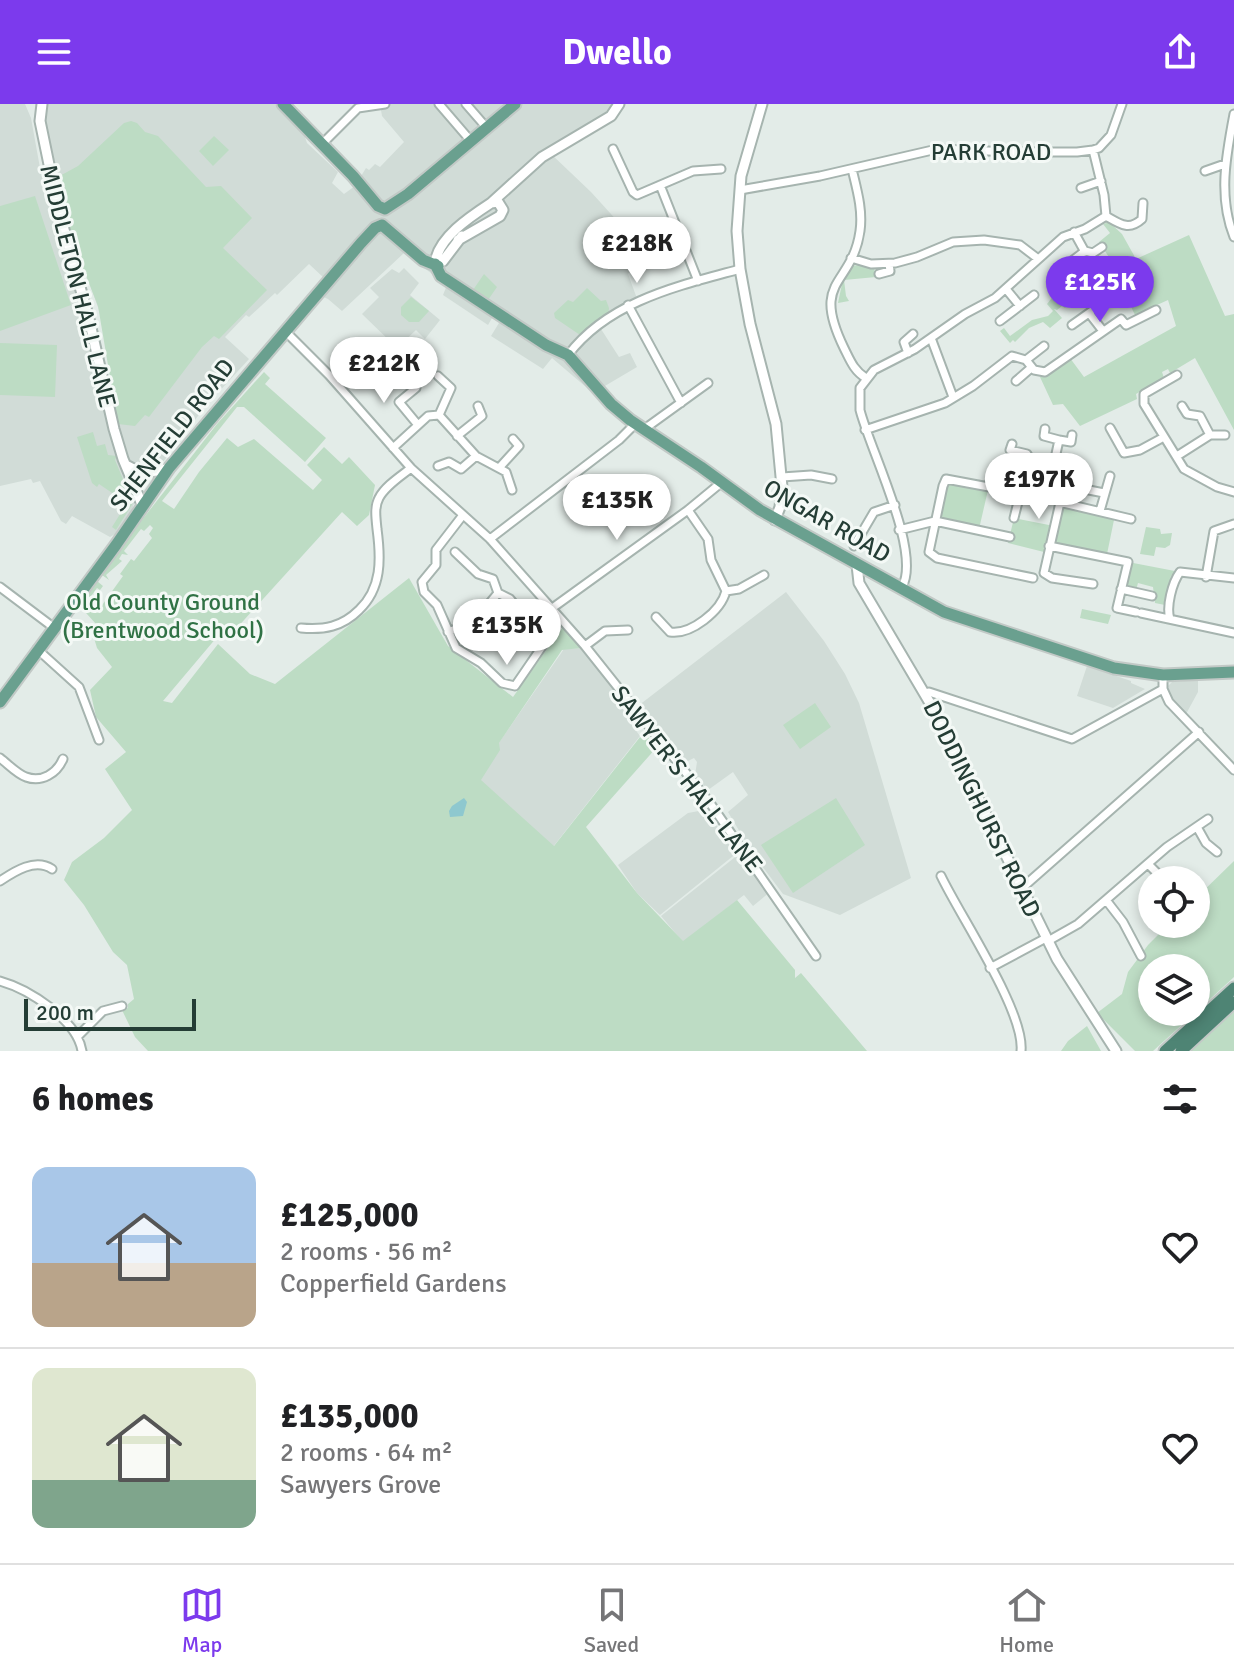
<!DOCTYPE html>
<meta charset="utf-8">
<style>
:root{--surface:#fff;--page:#f2f2f2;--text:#202124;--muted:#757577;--line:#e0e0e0;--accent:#7c3aed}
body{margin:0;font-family:Signika,sans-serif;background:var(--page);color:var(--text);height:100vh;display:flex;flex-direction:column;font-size:30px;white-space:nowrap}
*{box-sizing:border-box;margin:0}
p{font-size:26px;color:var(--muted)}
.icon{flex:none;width:44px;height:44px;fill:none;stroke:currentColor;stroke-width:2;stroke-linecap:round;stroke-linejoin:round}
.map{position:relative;height:947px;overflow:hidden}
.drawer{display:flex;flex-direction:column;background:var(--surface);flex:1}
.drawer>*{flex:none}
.tools{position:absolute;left:1138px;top:762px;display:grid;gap:16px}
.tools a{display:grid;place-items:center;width:72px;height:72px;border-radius:50%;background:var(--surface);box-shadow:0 4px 12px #0003;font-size:40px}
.scale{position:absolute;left:24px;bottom:20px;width:172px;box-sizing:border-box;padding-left:8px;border:4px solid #243d35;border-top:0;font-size:22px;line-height:28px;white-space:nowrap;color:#243d35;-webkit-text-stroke:6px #f4f9f6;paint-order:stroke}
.price{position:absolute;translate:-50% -68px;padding:0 18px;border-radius:28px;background:#fff;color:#222;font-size:26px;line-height:52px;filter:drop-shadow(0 2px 4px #0008)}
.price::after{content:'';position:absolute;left:50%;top:48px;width:24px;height:18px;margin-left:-12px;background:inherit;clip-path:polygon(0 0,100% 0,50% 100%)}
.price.current{background:var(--accent);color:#fff}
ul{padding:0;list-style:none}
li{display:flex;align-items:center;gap:24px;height:200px;padding:0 32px}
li+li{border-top:2px solid var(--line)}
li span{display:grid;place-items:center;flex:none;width:224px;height:160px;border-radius:16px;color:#555}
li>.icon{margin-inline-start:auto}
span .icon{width:96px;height:96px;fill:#fffc;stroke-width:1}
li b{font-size:34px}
h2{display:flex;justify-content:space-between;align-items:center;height:96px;padding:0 32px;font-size:34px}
header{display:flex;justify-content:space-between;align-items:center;height:104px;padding:0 32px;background:var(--accent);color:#fff;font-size:36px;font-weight:700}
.tab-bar{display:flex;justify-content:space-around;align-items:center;height:112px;border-top:2px solid var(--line);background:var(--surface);font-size:22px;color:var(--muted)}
.tab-bar a{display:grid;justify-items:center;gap:4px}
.tab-bar .current{color:var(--accent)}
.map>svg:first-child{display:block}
</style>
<header><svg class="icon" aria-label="menu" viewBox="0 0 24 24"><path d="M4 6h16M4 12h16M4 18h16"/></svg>Dwello<svg class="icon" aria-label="share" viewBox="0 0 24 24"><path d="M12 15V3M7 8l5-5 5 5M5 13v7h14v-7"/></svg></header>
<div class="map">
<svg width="1234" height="947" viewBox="0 0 1234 947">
<rect width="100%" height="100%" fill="#e3ece8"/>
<path fill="#d1dcd7" d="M0 0H25L31 14 40 64 87 223 84 225 93 263 92 267 97 274 118 357 135 396 132 406 115 430 110 433 72 412 66 420 61 417 40 377 33 379 31 375 0 382Z
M44 0H275L303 27 307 39 338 68 332 79 344 90 355 82 366 64 369 66 375 60 380 63 404 38 382 12 381 6 388 0H619L616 6 549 48 591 88 640 142V157L628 170 639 200 601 225 619 253 630 249 637 263 593 289 552 254 543 265 491 232 502 214 495 209 488 221 443 191 447 181 404 149 342 207 328 195 317 190 347 147 324 174 309 160 277 191 275 189 249 213 246 211 225 233 249 255 204 304 163 358 150 364H140L131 360 123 342 100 209 63 105 42 12Z
M404 164 419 179 410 191 440 216 425 235 416 226 397 244 362 210 379 193 370 184 392 165 399 169Z
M786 488 824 537 845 570 859 599 911 774 840 811 783 790 753 750 728 708 748 691 733 668 708 686 695 671 697 658 694 654 686 658 678 654 644 608 634 605Z
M581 544 612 582 628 616 640 632 549 748 471 679 564 545Z
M1087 562 1131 577V579L1145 585 1113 604 1077 592Z
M1198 576V588L1186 610 1170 593 1168 582 1172 578Z
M704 706 738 748 660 811 637 789 618 761 688 709Z
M739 750 770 788 753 802 744 791 683 838 661 812Z"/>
<path fill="#bddcc4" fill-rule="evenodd" d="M131 17 137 19 145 28 158 32 206 83 221 82 252 114 223 144 267 186 219 235 214 232 202 243 149 313 145 311 135 322 118 320 98 202 72 136 56 74 78 62 124 19Z
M214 32 229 46 213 62 199 47Z
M35 92 71 201 0 227V102Z
M1109 118 1122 130 1136 155 1189 131 1225 212 1234 210V326L1195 254 1170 269 1168 265 1162 268 1164 274 1136 290 1137 295 1080 322 1063 300 1053 301 1040 273 1070 254 1084 273 1176 222 1168 196 1135 211 1118 176 1122 173 1099 138 1110 129 1103 120Z
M859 161 874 164 876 173 844 176 846 192 849 197 838 199 843 175 851 162Z
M1088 167 1096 177 1065 204 1062 202 1057 206 1054 205 1062 214 1050 224 1043 218 1029 224 1015 238 1013 236 1010 239 1000 227 1004 224 1010 232 1032 216 1048 212 1053 207 1047 200 1055 190V186L1070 177 1073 180Z
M484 170 497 183 488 196 473 186Z
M587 184 601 197 606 196 609 204 608 213 583 233 555 214 554 209 568 196 573 198Z
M411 193 429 207 419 218H409L401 211V203Z
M0 239 57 241 55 293 0 291Z
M264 268 270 274 265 280 326 334 305 358 244 303H237L162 397 174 405 199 368 227 334 238 343 254 335 313 386 322 376 307 361 324 343 342 360 349 353 375 381 369 411 357 422 342 408 235 526 228 520 163 597 172 599 218 540 250 570 275 580 409 474 448 542 513 593 562 524 581 544 562 546 499 639 500 646 481 676 554 742 644 628 657 643 586 723 637 789 683 837 737 796 795 866V874L801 869 867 947H148L135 933 122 906 128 904V900L134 895 127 861 113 848 84 801 64 776 72 758 104 734 132 706 105 665 126 648 96 613 90 586 112 563 97 544 94 534 98 528 96 520 77 499 217 320ZM150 421 153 424 149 430 152 434 134 457 131 455 120 470 123 472 100 504 94 503 89 495 97 484 100 486 103 482 97 477 102 471 109 476 106 471 122 457 119 455 122 450 128 451 124 447 141 425 144 427Z
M93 328 97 342 105 340 108 351 117 352 115 356 133 399 116 426 112 423 127 399 99 380 97 383 92 379 77 333Z
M949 378 988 386 979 425 939 415 945 383Z
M1059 398 1115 411 1106 455 1050 442 1048 449 1008 439 1014 414 1054 422Z
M1146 423 1160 425 1161 430 1172 429 1170 441 1165 444 1156 443 1154 452 1140 450Z
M1128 458 1180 468 1171 472 1165 501 1155 499 1153 483 1138 479 1136 486 1121 485Z
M1082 505 1111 511 1108 520 1080 514Z
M815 599 831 623 800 645 783 621Z
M836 694 865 741 793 789 761 741Z
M1234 757V873L1196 908V864H1152V908H1196L1153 947H1135L1097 909 1122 890 1128 868 1148 841 1169 820H1196V794Z
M1234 908V947H1189L1190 946Z
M1087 922 1101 947H1061L1068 937Z"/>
<path fill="#8ec8cf" d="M464 694 467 698 463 712 450 713 449 707 452 702Z"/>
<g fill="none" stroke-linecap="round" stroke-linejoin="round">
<defs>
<path id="minor" d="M439 0 470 36
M466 0 486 23
M1234 10C1226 52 1218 93 1234 133
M322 40 358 4 385 0
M613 45 633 88 637 91 693 67 721 65
M852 65C857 86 863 106 860 127 852 183 810 174 844 244 850 256 854 267 866 274
M1205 67 1225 60
M660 81 698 177
M1081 84 1101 77
M740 86 820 72 937 45 1013 48H1077L1093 46 1099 44 1111 31 1122 0
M1106 112C1120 120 1129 127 1142 115L1143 99
M1074 128 1085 148
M851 154 871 160 895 159 917 153 953 138 984 136 1020 141 1037 154
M1064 163 1085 147 1093 149 1102 143
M879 170 890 167 889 160
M1006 185 1020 202
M628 201 681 299
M1089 209 1103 227
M1000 217 1034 191
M1072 221 1110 194
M285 227 329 271 411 364 490 435 585 542 710 699 816 852
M931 234 953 293
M908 249 904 238 913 230
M568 251C609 197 678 182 740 165
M1026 256 1044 242
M1177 271 1144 290V300L1184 365 1217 383 1234 388
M438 272 451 284 439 311
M1016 277 1031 264
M416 284 399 298 418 321
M1110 324 1124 349 1140 346 1164 333
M1045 325 1044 332 1059 336 1054 359
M643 326 708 279
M865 326 945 299 973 282 1012 252 1026 256 1034 266 1045 268 1121 215 1126 221 1156 206
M1210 331H1225
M457 332 482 312 478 302
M1059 336 1071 338 1072 331
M1012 340 1010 346 1027 350 1029 354
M393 344 428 312 439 311 476 352 506 368 512 386
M1177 352 1210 331 1200 312 1187 310 1182 302
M438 362 449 358 461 365 476 352
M499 364 519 342 513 335
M782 373 811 371 832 375
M989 382 993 366
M1089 386 1104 389
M1021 389 946 375 943 382 929 448 937 454 1033 474
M1059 398 1131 415
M688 406 708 435 711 456 726 487 739 485 764 471
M1100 407 1110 372
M1014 414 1029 354 1068 363 1044 469 1052 474 1093 480
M935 417 1010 433
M899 426 935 417
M490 435 619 336 635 320
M854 442 874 408 895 401
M1049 442 1128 458 1117 504 1136 508
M455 448 478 470 493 475 498 489 510 495 525 513 548 526 550 531 515 582 502 579 481 559 456 544 437 501 424 488 422 478 436 461V446L463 411
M1206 473 1214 427 1234 420
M0 483 53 523
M902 483C922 448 870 346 860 306V284L874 266 915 245 965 210 995 194 1063 133 1085 125 1106 112 1104 91 1093 46
M1121 485 1152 492
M551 505 688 406 722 378
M1141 509 1234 529
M656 513 670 528C691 531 721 507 726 487
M1170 515C1166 503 1172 479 1180 468L1234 474
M301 524C324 526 342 523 359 506 382 484 381 455 377 425 376 414 374 403 379 394 385 382 401 372 411 364
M448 528C474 519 481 510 498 489
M585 542 605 527 628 526
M37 545 79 583 99 636
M1163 571V585L1169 598 1234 666
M925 590 929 588 1072 635 1163 585
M0 654C8 660 17 670 26 673 42 679 57 669 63 655
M1197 723 1206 739 1217 748
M1148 760 1164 776
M941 772C960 812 1025 908 1021 947
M0 777C15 767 35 754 52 765
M1022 784 1199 628
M1106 796 1123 818 1141 852
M1048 837 1078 820 1167 743 1208 715
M990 864 1046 834
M0 877C29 885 77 916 82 947
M78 932 103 907 122 902"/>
<path id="tertiary" d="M42 0 40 17 58 104 89 215 114 325 123 355 143 403
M762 0 741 72 737 127 740 165 750 220 776 320 782 383 780 403 775 416
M491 99 542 53 611 12 619 0
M435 160C437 134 471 112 491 99L498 98 503 106 500 112 458 136
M435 160 443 157 462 132
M128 362C141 370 154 369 169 364
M857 461 859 479 937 611 1057 855 1116 947"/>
<path id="primary" d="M283 0 353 72 378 102 385 105
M385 105 408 90 515 0
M382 121 423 156 438 162
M435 160 441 172 546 241 568 251 611 300 630 316 701 363 760 406 944 508 1114 564 1163 571 1234 568
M0 598 116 441 169 364 361 139 375 124 382 121"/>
<path id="trunk" d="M1165 947 1234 884
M1181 947 1234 898"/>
</defs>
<use href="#minor" stroke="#a6b4af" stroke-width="11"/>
<use href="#tertiary" stroke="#a6b4af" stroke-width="13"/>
<use href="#primary" stroke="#c2c9c6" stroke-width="15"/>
<use href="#trunk" stroke="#c2c9c6" stroke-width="15"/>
<use href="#minor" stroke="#fff" stroke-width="7"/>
<use href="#tertiary" stroke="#fff" stroke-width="9"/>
<use href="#primary" stroke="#6aa08f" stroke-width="11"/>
<use href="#trunk" stroke="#4e8474" stroke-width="11"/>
</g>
<g text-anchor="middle" stroke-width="6" stroke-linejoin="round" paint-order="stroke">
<g font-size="24" fill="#243d35" stroke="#f4f9f6">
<text x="991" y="56">PARK ROAD</text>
<text transform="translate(78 182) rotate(76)" y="8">MIDDLETON HALL LANE</text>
<text transform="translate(172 331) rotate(-52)" y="8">SHENFIELD ROAD</text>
<text transform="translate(827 417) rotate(30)" y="8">ONGAR ROAD</text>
<text transform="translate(687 675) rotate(52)" y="8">SAWYER'S HALL LANE</text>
<text transform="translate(982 705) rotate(64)" y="8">DODDINGHURST ROAD</text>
</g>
<g font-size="24" fill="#307245" stroke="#f4f9f6">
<text x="163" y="506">Old County Ground<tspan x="163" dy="28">(Brentwood School)</tspan></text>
</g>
</g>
</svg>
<div class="tools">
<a><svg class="icon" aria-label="locate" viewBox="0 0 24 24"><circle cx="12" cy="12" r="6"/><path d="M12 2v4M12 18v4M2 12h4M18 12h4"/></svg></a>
<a><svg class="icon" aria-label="layers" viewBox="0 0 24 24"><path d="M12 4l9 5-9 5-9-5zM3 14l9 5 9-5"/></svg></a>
</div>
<div class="scale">200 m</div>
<b class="price" style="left:637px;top:181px">£218K</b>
<b class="price current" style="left:1100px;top:220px">£125K</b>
<b class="price" style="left:384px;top:301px">£212K</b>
<b class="price" style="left:1039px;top:417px">£197K</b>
<b class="price" style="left:617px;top:438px">£135K</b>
<b class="price" style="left:507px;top:563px">£135K</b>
</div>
<section class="drawer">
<h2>6 homes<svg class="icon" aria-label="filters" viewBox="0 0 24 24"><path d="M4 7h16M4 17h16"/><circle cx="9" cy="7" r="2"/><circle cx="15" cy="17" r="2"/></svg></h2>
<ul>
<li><span style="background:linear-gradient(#a9c7e8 60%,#b9a48a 0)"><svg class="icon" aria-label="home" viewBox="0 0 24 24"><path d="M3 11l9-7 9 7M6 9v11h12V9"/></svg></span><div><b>£125,000</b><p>2 rooms · 56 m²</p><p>Copperfield Gardens</p></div><svg class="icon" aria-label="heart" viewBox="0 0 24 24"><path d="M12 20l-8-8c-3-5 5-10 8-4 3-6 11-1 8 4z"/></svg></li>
<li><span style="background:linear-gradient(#dfe7d0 70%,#7fa58c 0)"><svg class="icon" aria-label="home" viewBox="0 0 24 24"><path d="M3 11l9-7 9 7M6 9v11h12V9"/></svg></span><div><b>£135,000</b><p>2 rooms · 64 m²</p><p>Sawyers Grove</p></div><svg class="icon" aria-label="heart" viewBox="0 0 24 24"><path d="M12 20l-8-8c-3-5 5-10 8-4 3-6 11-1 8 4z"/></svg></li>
</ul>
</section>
<nav class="tab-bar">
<a class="current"><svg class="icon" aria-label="map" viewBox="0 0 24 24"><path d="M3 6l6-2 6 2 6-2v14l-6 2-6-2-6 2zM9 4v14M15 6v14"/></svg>Map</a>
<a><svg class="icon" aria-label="saved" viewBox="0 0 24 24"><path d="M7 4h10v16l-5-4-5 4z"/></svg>Saved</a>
<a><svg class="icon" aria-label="home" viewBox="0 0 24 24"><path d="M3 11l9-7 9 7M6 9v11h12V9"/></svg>Home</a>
</nav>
